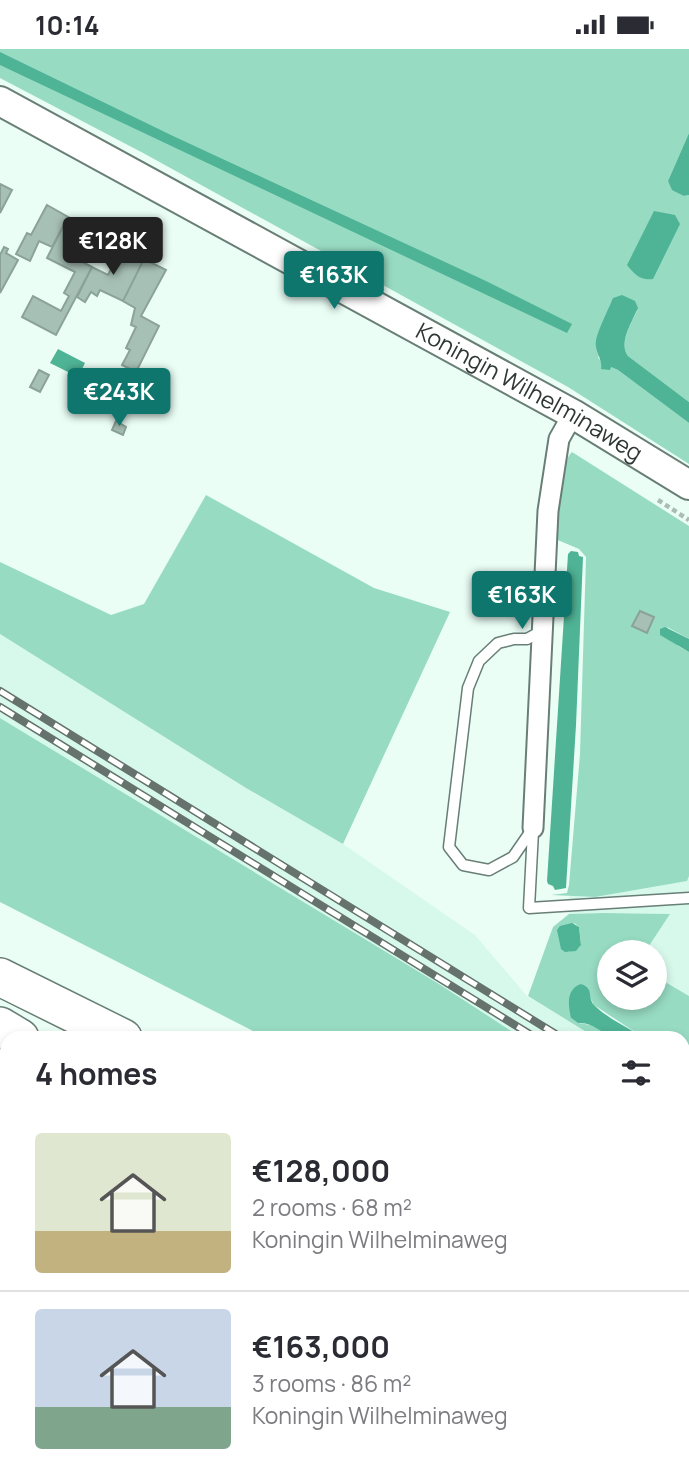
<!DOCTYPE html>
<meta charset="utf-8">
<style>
:root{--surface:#fff;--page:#f7f7f7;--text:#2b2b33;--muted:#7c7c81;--line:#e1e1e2;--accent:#0f766e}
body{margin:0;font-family:Manrope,sans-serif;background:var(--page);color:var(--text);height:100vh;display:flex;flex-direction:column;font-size:26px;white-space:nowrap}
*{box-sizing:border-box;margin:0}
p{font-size:23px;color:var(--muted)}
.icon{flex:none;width:38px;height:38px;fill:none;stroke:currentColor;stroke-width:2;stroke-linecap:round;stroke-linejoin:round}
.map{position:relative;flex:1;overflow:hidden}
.drawer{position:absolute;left:0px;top:982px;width:690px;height:450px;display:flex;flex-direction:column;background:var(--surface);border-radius:21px 21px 0 0;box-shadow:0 4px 10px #0003}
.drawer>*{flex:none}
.controls{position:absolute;left:597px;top:891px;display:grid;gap:14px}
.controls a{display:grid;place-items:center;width:70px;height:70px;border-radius:50%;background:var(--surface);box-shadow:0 4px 10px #0003;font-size:35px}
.price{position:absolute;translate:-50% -60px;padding:0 16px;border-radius:7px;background:var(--accent);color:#fff;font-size:23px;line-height:46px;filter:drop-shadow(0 2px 4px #0008)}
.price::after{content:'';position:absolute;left:50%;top:42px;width:21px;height:16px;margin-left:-10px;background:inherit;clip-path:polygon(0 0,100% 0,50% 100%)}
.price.selected{background:#222;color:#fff}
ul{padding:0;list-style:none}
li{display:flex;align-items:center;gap:21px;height:175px;padding:0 35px}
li+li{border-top:2px solid var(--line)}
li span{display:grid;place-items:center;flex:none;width:196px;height:140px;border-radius:7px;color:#555}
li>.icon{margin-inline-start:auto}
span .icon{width:84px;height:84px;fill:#fffc;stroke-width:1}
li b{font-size:30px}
h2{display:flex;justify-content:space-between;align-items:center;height:84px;padding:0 35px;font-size:30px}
.status{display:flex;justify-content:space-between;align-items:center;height:49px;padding:0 35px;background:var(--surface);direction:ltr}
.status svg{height:19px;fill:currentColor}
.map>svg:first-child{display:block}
</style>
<div class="status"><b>10:14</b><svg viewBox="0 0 49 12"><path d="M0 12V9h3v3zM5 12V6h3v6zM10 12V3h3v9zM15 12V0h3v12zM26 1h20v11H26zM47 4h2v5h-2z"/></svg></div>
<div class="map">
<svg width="689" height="1430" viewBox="0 0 689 1430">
<rect width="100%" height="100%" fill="#eafef6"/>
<path fill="#d7f9ec" d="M0 585 246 739 343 795 475 886 527 947 596 989H522L439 935 0 669Z
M689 827V947L655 927 654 903H645L670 865 603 864 569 865V847L595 848 686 832Z
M682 1042 689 1047V1096L683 1091Z"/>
<path fill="#97dbc3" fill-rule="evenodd" d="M0 0H689V84L668 132 684 147 689 146V353L628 307C618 294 632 273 638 260L598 308 602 314 618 321 689 374V415L568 338 145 105 0 29Z
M572 403 689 477V590L667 578 678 597 689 603V827L687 832 595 848 551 846 567 844 569 836 580 705 586 508 579 500 553 489C556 468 558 417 572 403Z
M206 446 374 539 450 563 343 795 246 739 0 585V513L111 566 144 555Z
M0 669 439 935 522 989H267L0 853Z
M603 864 670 865 645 903H609V948H654L655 927 689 947V1016L683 1012 682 989H644L594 956 589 946V940L586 937 581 935 571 969 578 974 591 976 614 989H596L528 947 553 878 569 865ZM574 874 579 878 581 894 579 899 568 903Z
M683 1091 689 1096V1228L682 1224Z
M0 1134 7 1138V1175L0 1170Z
M0 1225 7 1230V1424H296L304 1430H0Z
M683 1300 689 1303V1344L683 1340Z
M491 1424 501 1430H385L376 1425Z"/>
<path fill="#4fb395" d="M0 3 173 87 486 232 572 275 567 284 0 16Z
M689 84V146L684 147 672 141 668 132Z
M654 162 675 166 680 175 653 230C641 232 634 225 627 216Z
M622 246 635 252 638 259C632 273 618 294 628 307L689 353V374L618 321 611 318 610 321 601 320C603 310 594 302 596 292 597 283 609 259 613 249Z
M58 300 85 314 78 328 50 314Z
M571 502 578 503 579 507 583 508 576 676 566 839 555 841 553 837 548 835 547 832 568 505Z
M665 578 689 590V603L660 586V580Z
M572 874 579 878 581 896 576 902 565 903 561 900 557 881 560 877Z
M581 935C595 939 586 948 595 957 607 969 629 979 644 989 635 989 623 991 615 989 601 985 594 973 578 974L571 969C568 956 566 940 581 935Z"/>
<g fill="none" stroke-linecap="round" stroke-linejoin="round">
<path stroke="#4fb395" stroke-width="8" d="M0 1298 7 1303
M163 1424 170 1430"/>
</g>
<path fill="#a7c0b6" stroke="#8ba299" stroke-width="2" d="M0 135 12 141 0 164Z
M47 156 68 168 52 198 39 192 30 212 16 205 27 184 31 186Z
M68 168 90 179 75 209 92 218 56 286 22 268 33 247 61 262 69 247 64 244 75 223 47 209Z
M4 198 8 200 6 204 18 211 0 244V206Z
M122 198 144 210 123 252 100 241 97 247 91 243 85 253 77 248 92 218 108 226Z
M144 210 166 221 141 267 159 277 136 323 122 316 130 301 126 299 136 278 131 276 135 259 123 252Z
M39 321 49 326 40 343 30 338Z
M116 372 126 378 123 386 112 381Z
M640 562 654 568 647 584 632 577Z"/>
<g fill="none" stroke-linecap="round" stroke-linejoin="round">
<defs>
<path id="service" d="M533 779 513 808 489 821 463 816 449 798 468 639 479 612 498 594 514 590H527L542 582
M533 782 529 859 689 849"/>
<path id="minor" d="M533 779 548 462 559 390 573 365"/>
<g id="secondary">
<path id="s1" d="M0 52 573 365 689 436"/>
</g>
<path id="motorway" d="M0 928 123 989
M0 977 20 989
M0 1099 7 1103
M0 1198 7 1203
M682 1257 689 1260
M682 1378 689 1382
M348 1424 356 1430
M553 1424 563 1430"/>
</defs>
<use href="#service" stroke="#687e76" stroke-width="13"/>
<use href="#minor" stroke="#687e76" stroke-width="23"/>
<use href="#secondary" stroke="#687e76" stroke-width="32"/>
<use href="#motorway" stroke="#687e76" stroke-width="40"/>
<path stroke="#abbcb5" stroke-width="4.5" stroke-dasharray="5 3.5" stroke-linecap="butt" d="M658 451 689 471"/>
<use href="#service" stroke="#fff" stroke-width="10"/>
<use href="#minor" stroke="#fff" stroke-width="19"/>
<use href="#secondary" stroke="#fff" stroke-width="28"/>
<use href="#motorway" stroke="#fff" stroke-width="37"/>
<defs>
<path id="rail" d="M0 642 562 989
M0 658 536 989
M682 1063 689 1067
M682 1080 689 1084"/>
</defs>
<use href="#rail" stroke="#65726d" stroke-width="8"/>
<use href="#rail" stroke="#fff" stroke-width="5" stroke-dasharray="16" stroke-linecap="butt"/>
</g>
<g text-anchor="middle" stroke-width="6" stroke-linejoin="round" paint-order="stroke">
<g font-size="23" fill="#2e3734" stroke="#fff">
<text dy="8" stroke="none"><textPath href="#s1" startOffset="604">Koningin Wilhelminaweg</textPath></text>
</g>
</g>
</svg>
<div class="controls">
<a><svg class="icon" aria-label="layers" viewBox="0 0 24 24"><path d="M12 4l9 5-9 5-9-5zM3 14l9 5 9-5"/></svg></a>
</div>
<b class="price selected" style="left:113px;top:228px">€128K</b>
<b class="price" style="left:334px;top:262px">€163K</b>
<b class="price" style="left:119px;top:379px">€243K</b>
<b class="price" style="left:522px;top:582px">€163K</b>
<section class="drawer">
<h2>4 homes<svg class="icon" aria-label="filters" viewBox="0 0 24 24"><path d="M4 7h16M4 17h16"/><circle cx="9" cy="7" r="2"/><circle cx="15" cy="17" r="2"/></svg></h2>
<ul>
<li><span style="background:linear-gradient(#dfe7d0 70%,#c2b280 0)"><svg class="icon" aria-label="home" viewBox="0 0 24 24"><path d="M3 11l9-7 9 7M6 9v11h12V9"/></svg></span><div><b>€128,000</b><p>2 rooms · 68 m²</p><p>Koningin Wilhelminaweg</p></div></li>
<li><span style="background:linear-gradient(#c9d6e8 70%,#7fa58c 0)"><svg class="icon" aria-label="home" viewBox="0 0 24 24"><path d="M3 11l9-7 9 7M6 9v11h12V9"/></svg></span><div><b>€163,000</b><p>3 rooms · 86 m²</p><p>Koningin Wilhelminaweg</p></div></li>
</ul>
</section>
</div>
